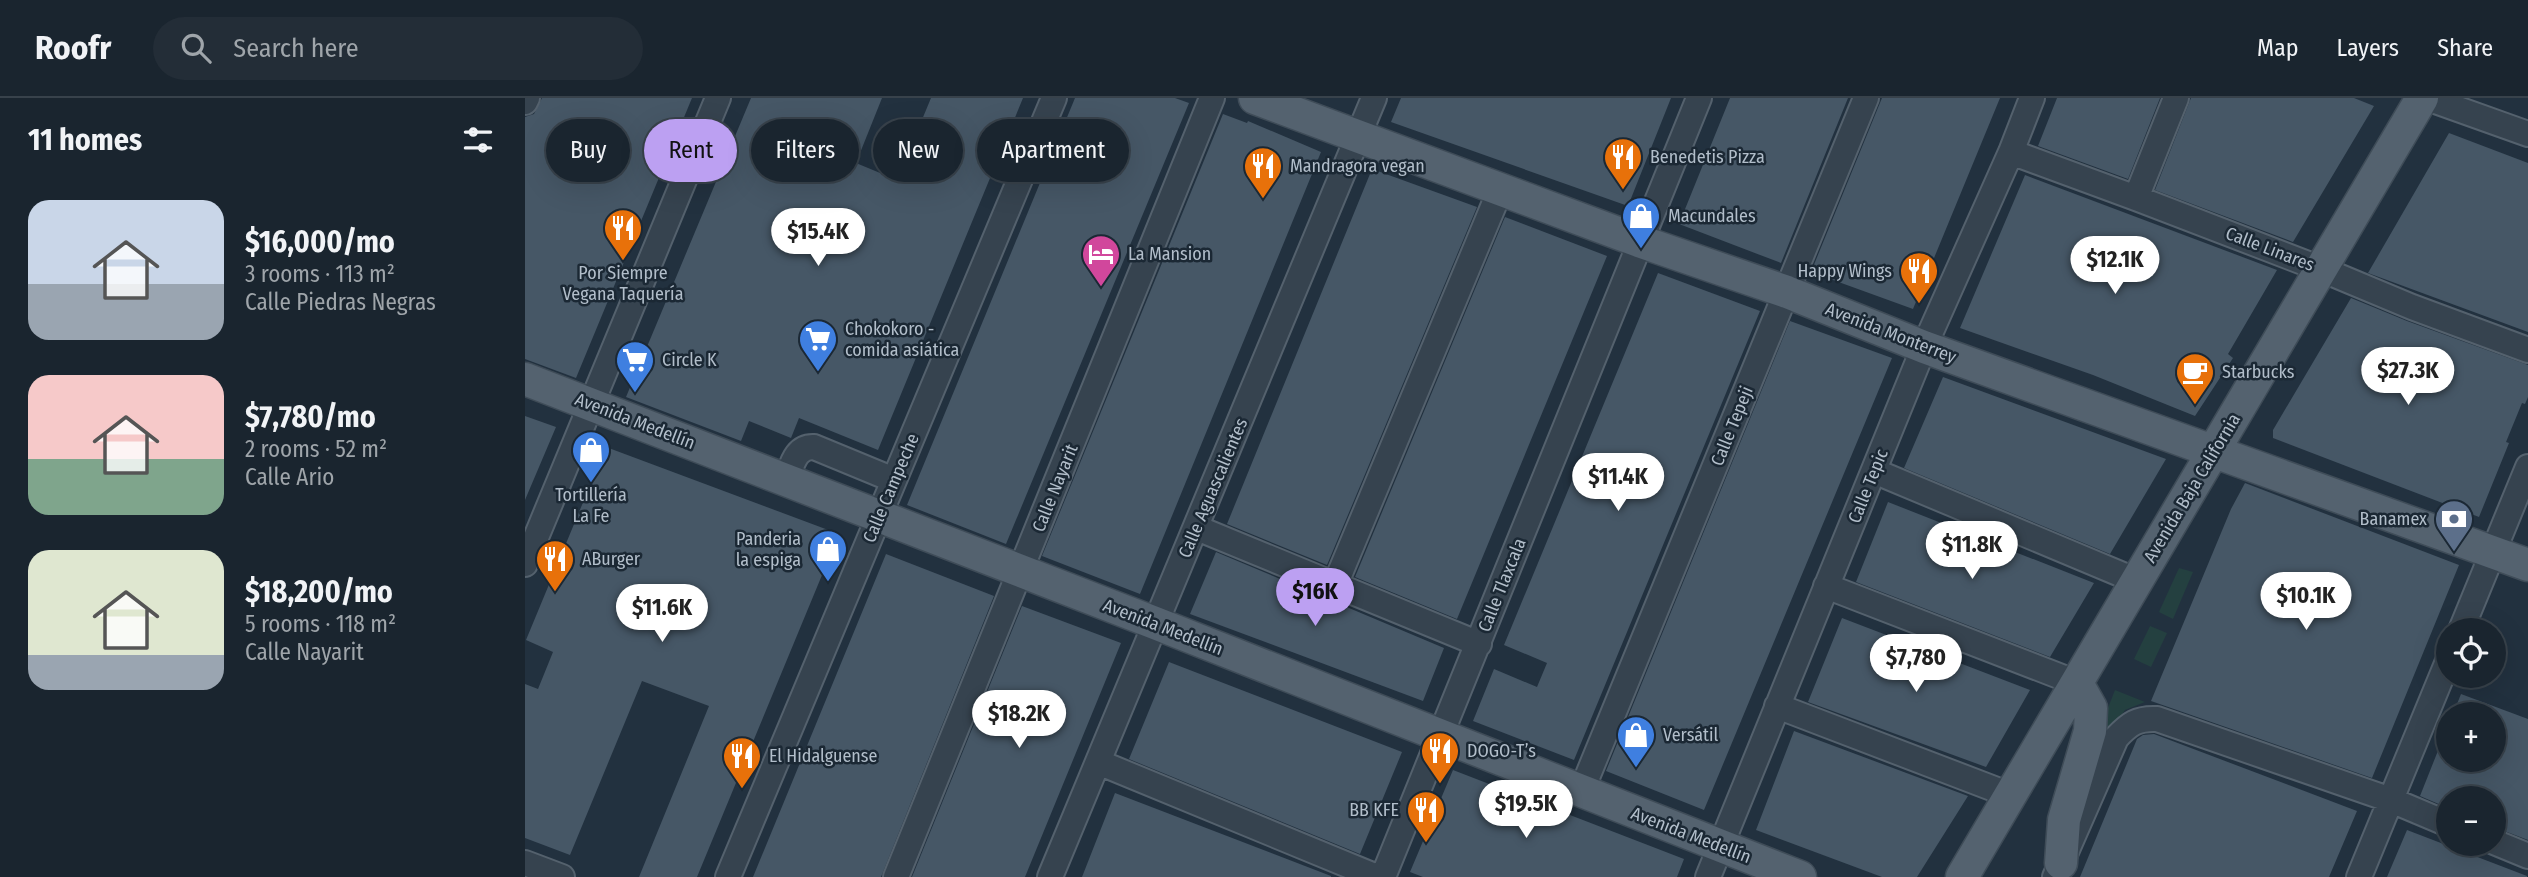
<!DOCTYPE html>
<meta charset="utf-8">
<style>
:root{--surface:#1a252f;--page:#232d37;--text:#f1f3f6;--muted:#9fa5aa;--line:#38424b;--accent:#bca0f2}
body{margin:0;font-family:"Fira Sans Condensed",sans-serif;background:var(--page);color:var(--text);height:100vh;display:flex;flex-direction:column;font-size:26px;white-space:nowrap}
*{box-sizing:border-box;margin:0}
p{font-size:23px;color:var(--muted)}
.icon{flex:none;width:38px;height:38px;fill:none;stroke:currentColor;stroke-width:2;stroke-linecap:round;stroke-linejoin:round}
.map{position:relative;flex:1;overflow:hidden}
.panel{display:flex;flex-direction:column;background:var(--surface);width:525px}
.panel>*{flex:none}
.hud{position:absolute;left:21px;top:21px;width:665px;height:63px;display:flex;gap:14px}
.buttons{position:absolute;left:1911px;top:520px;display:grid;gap:14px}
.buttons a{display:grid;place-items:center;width:70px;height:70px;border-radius:50%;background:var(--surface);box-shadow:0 7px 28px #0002,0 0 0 2px var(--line);font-size:35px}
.price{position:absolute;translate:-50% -60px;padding:0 16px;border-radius:24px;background:#fff;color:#222;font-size:23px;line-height:46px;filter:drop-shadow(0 2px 4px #0008)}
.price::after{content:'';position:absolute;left:50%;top:42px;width:21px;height:16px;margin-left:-10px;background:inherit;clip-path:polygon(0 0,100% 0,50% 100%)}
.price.active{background:var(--accent);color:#111}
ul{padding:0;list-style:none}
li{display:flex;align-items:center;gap:21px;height:175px;padding:0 28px}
li span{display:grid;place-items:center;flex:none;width:196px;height:140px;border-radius:21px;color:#555}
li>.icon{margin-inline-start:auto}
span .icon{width:84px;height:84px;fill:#fffc;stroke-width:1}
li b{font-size:30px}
h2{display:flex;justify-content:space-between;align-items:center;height:84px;padding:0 28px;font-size:30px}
.pill{padding:0 24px;border-radius:32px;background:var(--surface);box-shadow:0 7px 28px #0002,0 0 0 2px var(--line);font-size:24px;line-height:63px}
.pill.active{background:var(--accent);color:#111}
header{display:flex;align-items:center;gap:42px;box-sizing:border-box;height:98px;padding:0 35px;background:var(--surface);border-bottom:2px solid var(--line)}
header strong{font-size:33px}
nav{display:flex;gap:38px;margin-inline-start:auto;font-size:24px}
.search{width:490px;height:63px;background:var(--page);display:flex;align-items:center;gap:18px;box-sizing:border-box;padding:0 24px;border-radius:38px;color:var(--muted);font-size:26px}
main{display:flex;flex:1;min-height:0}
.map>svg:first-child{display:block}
</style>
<header>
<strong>Roofr</strong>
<div class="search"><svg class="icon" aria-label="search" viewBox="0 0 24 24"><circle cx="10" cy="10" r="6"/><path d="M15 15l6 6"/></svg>Search here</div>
<nav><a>Map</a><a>Layers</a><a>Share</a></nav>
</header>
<main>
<section class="panel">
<h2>11 homes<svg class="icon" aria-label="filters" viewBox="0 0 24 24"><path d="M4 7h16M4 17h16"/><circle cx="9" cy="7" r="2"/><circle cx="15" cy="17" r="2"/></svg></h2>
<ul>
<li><span style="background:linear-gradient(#c9d6e8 60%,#9aa5b1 0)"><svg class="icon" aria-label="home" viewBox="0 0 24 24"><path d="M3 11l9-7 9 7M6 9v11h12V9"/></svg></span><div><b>$16,000/mo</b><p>3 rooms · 113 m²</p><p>Calle Piedras Negras</p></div></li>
<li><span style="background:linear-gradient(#f6c9c9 60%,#7fa58c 0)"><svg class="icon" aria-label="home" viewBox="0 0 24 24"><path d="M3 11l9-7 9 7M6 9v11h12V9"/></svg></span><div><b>$7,780/mo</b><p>2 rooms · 52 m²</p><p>Calle Ario</p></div></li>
<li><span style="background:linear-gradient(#dfe7d0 75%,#9aa5b1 0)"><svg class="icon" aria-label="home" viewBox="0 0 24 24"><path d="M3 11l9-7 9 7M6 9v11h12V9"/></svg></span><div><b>$18,200/mo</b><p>5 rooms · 118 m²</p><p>Calle Nayarit</p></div></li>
</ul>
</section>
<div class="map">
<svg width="2003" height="779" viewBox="0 0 2003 779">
<rect width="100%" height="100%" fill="#22313f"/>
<path fill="#244040" d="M1654 470 1668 474 1648 521 1634 514Z
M1625 528 1642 535 1626 569 1609 561Z
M1590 592 1620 604 1600 612 1590 627 1570 643Z"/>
<path fill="#465766" d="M17 0H167L51 280 0 261V19L9 16Z
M226 0H357L331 65 372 82 406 0H498L353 352 274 320 266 340 224 323 216 343 101 299Z
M550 0H650L664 5 481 446 382 407Z
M876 0H1146L1103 108 866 24Z
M1205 0H1323L1256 165 1154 126Z
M1357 0H1475L1388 211 1286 174Z
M1532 0H1635L1603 81 1513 48Z
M1666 0H1829L1849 8 1768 144 1630 92Z
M698 16 722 25 723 23 796 54 615 496 517 458Z
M1924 35 2003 65V234L1843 175Z
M847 71 952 109 802 467 702 426Z
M1500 77 1752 172 1703 256 1708 260 1670 318 1568 277 1435 230Z
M980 119 1082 158 932 521 830 479Z
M1133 175 1235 213 1049 662 948 623 969 571 1012 589 1022 565 979 547Z
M1826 200 1882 223 2003 267V299L2000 306 1997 305 1981 344 1984 345 1954 419 1748 340V332Z
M1265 223 1367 260 1179 712 1081 673Z
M1418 279 1641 361 1585 456 1379 370Z
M0 318 31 329 0 402Z
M81 349 314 436 172 779H114L184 608 117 583 45 757 0 740V586L13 591 28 554 1 542Z
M1720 385 1934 467 1847 680 1626 603 1706 411Z
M1363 404 1569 485 1525 559 1331 484Z
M691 454 919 550 898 603 665 516Z
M361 456 469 498 356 779H228Z
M497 508 596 545 500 779H387Z
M1317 520 1505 592 1461 669 1283 604Z
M644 564 877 654 835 756 604 661Z
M1936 596 2003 621V742L1969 729V700H1923V710L1895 698 1922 630 1923 662H1969V616H1928Z
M1269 633 1443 698 1392 779H1357L1231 732Z
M1629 636 1832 713 1804 779H1555L1612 641 1618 637Z
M928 672 1159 761 1152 779H898L885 774Z
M590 695 806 778V779H557Z
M1882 732 2002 778V779H1862Z"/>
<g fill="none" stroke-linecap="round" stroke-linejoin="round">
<defs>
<path id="minor" d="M1902 0 2003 36
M0 4 2 0
M1486 54 1611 100 1796 171 1887 209 2003 252
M1611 100 1651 0
M1349 373 1612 483
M261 382C267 368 270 348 289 349L369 382
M672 430 954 546
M0 466 193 0
M810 487 976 90
M1301 488 1552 585
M1936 532 2003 369
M1252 608 1485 697
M573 664 852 779
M1056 694 1341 0
M1969 744 2003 758
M0 765 37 779
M203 779 529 0
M371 779 687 0
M525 779 849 0
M858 779 1174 0
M1183 779 1399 249 1486 54 1507 0
M1530 779 1591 640C1604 626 1612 620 1632 621L1866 702 1923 726
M1834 779 1923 563"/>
<path id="major" d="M730 0 1114 143 1262 194 1399 249 2003 467
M0 281 630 525 1275 779
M1536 765 1539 722 1565 633 1566 610 1552 585
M1437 779 1897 0"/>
</defs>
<use href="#minor" stroke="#54616d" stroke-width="28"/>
<use href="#major" stroke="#3f4c58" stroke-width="35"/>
<use href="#minor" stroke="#36434f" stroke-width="24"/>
<use href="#major" stroke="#54626f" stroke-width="32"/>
</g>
<defs>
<symbol id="restaurant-pin" viewBox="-11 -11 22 30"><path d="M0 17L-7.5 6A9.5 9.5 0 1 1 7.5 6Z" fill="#e8710a" stroke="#1b2834"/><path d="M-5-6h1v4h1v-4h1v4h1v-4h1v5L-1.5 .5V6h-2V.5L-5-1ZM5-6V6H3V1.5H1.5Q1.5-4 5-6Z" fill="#fff"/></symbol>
<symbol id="shop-pin" viewBox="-11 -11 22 30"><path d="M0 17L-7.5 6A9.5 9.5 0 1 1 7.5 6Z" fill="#3f7fe0" stroke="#1b2834"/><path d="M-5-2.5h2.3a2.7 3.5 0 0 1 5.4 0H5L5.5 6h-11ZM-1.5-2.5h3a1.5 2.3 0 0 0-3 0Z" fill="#fff"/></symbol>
<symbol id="hotel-pin" viewBox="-11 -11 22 30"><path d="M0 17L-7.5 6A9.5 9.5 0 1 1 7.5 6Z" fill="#d1479c" stroke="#1b2834"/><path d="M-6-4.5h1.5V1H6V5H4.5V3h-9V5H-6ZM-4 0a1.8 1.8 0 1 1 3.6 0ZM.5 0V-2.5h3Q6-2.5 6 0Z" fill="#fff"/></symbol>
<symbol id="supermarket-pin" viewBox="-11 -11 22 30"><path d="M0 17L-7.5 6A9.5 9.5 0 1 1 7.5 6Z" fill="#3f7fe0" stroke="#1b2834"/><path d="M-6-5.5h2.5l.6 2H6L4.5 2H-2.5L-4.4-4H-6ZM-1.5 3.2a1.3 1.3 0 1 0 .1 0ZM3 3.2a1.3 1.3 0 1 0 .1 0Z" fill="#fff"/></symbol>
<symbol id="cafe-pin" viewBox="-11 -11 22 30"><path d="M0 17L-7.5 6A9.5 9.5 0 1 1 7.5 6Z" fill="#e8710a" stroke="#1b2834"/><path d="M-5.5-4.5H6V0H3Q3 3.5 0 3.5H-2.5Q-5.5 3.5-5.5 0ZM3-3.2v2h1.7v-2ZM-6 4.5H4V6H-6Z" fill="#fff"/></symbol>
<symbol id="bank-pin" viewBox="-11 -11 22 30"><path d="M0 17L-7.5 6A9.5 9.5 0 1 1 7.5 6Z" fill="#5c6f8a" stroke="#1b2834"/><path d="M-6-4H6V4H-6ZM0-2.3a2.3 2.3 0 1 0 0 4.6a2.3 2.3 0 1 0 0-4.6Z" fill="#fff"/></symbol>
</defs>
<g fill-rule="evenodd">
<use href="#restaurant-pin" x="1076" y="37" width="44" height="60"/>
<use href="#restaurant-pin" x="716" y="46" width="44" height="60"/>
<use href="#shop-pin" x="1094" y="96" width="44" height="60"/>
<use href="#restaurant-pin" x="76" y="108" width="44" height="60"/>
<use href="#hotel-pin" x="554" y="134" width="44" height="60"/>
<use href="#restaurant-pin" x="1372" y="151" width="44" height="60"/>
<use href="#supermarket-pin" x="271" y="219" width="44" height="60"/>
<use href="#supermarket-pin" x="88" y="240" width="44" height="60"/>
<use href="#cafe-pin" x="1648" y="252" width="44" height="60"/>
<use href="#shop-pin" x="44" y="330" width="44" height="60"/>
<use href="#bank-pin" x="1907" y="399" width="44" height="60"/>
<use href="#shop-pin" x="281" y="429" width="44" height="60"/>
<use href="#restaurant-pin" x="8" y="439" width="44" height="60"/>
<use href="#shop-pin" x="1089" y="615" width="44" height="60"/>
<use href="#restaurant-pin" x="893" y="631" width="44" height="60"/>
<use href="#restaurant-pin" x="195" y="636" width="44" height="60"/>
<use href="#restaurant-pin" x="879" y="690" width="44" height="60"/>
</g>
<g text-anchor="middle" stroke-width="5" stroke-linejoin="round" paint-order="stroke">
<g font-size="18" fill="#b2beca" stroke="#1b2834" text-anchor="start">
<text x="1125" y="65">Benedetis Pizza</text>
<text x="765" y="74">Mandragora vegan</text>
<text x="1143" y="124">Macundales</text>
<text x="603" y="162">La Mansion</text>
<text x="1367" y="179" text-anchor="end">Happy Wings</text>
<text x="98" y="181" text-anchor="middle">Por Siempre<tspan x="98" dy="21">Vegana Taquería</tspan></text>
<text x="320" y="237">Chokokoro -<tspan x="320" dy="21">comida asiática</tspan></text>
<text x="137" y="268">Circle K</text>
<text x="1697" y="280">Starbucks</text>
<text x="66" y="403" text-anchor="middle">Tortillería<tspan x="66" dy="21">La Fe</tspan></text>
<text x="1902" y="427" text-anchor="end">Banamex</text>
<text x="276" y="447" text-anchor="end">Panderia<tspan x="276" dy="21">la espiga</tspan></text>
<text x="57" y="467">ABurger</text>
<text x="1138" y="643">Versátil</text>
<text x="942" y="659">DOGO-T’s</text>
<text x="244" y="664">El Hidalguense</text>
<text x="874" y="718" text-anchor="end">BB KFE</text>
</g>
<g font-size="18" fill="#b2beca" stroke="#1b2834">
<text transform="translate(1745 151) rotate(21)" y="6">Calle Linares</text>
<text transform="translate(1366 235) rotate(21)" y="6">Avenida Monterrey</text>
<text transform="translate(110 323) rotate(21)" y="6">Avenida Medellín</text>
<text transform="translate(1207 328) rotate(-68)" y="6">Calle Tepeji</text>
<text transform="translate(1343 388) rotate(-68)" y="6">Calle Tepic</text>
<text transform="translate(366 390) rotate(-67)" y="6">Calle Campeche</text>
<text transform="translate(530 390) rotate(-68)" y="6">Calle Nayarit</text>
<text transform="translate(688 390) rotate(-67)" y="6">Calle Aguascalientes</text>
<text transform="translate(1667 390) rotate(-59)" y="6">Avenida Baja California</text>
<text transform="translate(977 487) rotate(-68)" y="6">Calle Tlaxcala</text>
<text transform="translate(638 529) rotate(21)" y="6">Avenida Medellín</text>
<text transform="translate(1166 737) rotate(21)" y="6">Avenida Medellín</text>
</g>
</g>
</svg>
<div class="buttons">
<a><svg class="icon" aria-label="locate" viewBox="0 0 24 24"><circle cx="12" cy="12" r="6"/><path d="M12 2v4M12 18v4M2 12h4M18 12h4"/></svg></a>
<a>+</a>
<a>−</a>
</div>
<b class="price" style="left:293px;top:170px">$15.4K</b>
<b class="price" style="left:1590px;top:198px">$12.1K</b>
<b class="price" style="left:1883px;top:309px">$27.3K</b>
<b class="price" style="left:1093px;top:415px">$11.4K</b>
<b class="price" style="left:1447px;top:483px">$11.8K</b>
<b class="price active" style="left:790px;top:530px">$16K</b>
<b class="price" style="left:1781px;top:534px">$10.1K</b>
<b class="price" style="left:137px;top:546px">$11.6K</b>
<b class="price" style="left:1391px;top:596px">$7,780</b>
<b class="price" style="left:494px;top:652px">$18.2K</b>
<b class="price" style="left:1001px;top:742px">$19.5K</b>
<div class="hud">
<a class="pill">Buy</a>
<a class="pill active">Rent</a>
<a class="pill">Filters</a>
<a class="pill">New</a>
<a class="pill">Apartment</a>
</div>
</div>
</main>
